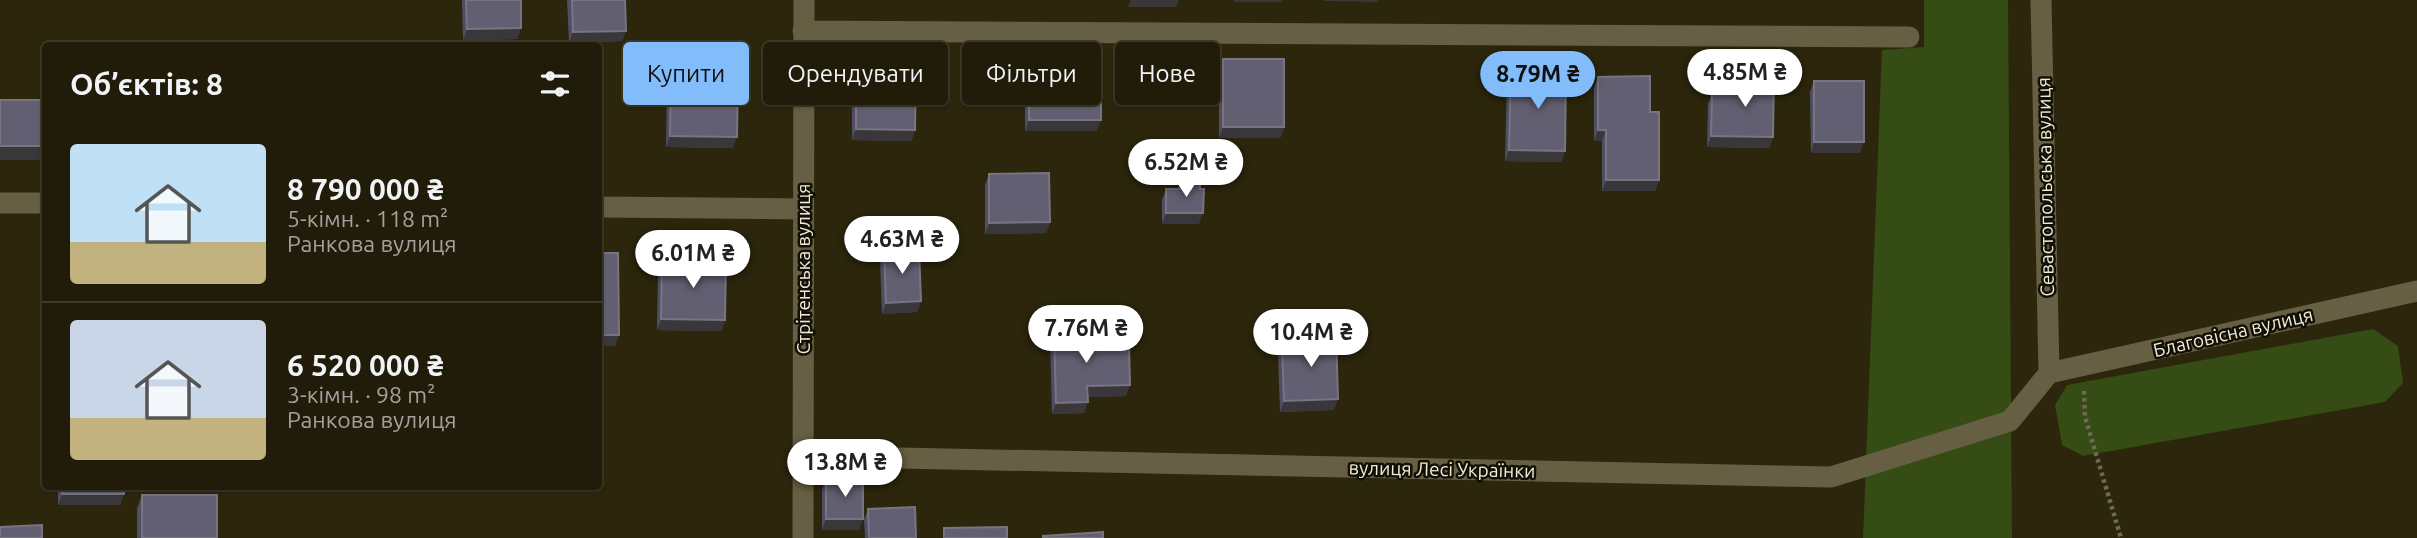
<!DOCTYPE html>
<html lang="uk">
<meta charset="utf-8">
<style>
:root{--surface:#211c09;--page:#292512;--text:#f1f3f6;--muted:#a2a19c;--line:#3e3a2a;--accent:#82bcfa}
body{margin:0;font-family:Ubuntu,sans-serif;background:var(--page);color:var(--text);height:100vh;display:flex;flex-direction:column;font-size:26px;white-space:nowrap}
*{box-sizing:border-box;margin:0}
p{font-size:23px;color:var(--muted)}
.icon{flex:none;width:38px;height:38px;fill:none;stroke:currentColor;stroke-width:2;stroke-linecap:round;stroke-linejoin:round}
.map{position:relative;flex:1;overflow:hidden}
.details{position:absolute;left:42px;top:42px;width:560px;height:448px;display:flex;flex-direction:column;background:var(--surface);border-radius:7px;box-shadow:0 2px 5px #0004,0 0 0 2px var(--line)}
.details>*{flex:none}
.hud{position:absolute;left:623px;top:42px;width:665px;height:63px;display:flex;gap:14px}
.price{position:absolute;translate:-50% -60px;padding:0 16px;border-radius:24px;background:#fff;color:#222;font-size:23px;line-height:46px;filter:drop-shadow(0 2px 4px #0008)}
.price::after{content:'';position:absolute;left:50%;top:42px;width:21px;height:16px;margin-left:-10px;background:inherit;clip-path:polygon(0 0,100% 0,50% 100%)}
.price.current{background:var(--accent);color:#111}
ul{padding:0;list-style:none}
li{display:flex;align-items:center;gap:21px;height:175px;padding:0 28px}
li+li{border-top:2px solid var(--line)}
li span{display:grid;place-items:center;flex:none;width:196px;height:140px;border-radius:7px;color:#555}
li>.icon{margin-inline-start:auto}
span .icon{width:84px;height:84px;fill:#fffc;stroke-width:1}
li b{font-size:30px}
h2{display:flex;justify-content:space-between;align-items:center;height:84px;padding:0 28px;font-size:30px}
.pill{padding:0 24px;border-radius:7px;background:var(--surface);box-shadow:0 2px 5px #0004,0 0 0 2px var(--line);font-size:24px;line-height:63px}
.pill.current{background:var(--accent);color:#111}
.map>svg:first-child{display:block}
</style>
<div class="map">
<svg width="2417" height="538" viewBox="0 0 2417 538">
<rect width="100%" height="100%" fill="#2c260c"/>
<path fill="#354c14" d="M1924 0H2008L2012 538H1863L1882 50 1924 47Z
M2373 329 2398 346 2403 383 2385 402 2083 456 2062 445 2055 405 2067 385Z"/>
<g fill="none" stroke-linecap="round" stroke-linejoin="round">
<path stroke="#706a54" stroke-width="4.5" stroke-dasharray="3.5 3.5" stroke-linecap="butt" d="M2084 391 2085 417 2121 538"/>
<path stroke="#665f43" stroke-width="21" d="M2041 0 2049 373
M803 31 1909 37
M0 203H46
M598 207 803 209
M2049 373 2417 291
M803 456 1831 477 2010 421 2049 373
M803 538 804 0"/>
</g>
<path fill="#504e64" d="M462 0H521V28L517 39 463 40Z
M567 0H625L626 31 622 41 569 43Z
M1029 54 1097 131H1025V65Z
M1223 59 1284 127 1280 138H1219V70Z
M1511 70 1565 151 1561 162 1505 161 1507 81Z
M856 72 915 130 911 141 852 140V82Z
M671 76 733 148 666 147 667 87Z
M1737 76 1773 137 1769 148 1707 147 1708 104 1712 93H1733V87Z
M1598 77 1650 112 1659 180 1655 191H1602V141H1594V88Z
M1814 81 1860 153H1811L1810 92Z
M989 174 1050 222 1046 233 985 234V185Z
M1180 181 1199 224H1162V200L1166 189H1178Z
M884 250 921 301 917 312 882 314 880 261Z
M662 260 725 320 721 331 657 330 658 271Z
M1054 328 1088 347 1126 396 1088 397 1084 413 1052 414 1050 339Z
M1306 334 1334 410 1280 412 1278 354 1282 343H1303Z
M826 479 863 519 859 530H822V490Z
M58 486H124L120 505H58Z
M142 495 217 538H137V509Z
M868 509 916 538H865L864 519Z"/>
<path fill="#3a373b" d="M1131 0H1179L1176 7H1128Z
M1234 0H1282L1281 2H1234Z
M1324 0H1379L1378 2 1324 1Z
M521 28 517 39 463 40 467 29Z
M626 31 622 41 569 43 573 32Z
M1029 120H1101L1097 131H1025Z
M1223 127H1284L1280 138H1219Z
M856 129 915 130 911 141 852 140Z
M1598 130H1606L1602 141H1594Z
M670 136 737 137 733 148 666 147Z
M1711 136 1773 137 1769 148 1707 147Z
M1814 142H1864L1860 153H1811Z
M0 146H46V160H0Z
M1509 150 1565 151 1561 162 1505 161Z
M1606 180H1659L1655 191H1602Z
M1166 213H1203L1199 224H1162Z
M1050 222 1046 233 985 234 989 223Z
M921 301 917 312 882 314 886 303Z
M661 319 725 320 721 331 657 330Z
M598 335H619L615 346H598Z
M1130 385 1126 396 1083 397 1087 386Z
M1338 399 1334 410 1280 412 1284 401Z
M1088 402 1084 413 1052 414 1056 403Z
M62 494H124L120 505H58Z
M826 519H863L859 530H822Z"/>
<path fill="#615f71" stroke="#777582" stroke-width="2" d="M466 0H521V28L467 29Z
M572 0H625L626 31 573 32Z
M1029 54H1101V120H1029Z
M1223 59H1284V127H1223Z
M1511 70 1566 71 1565 151 1509 150Z
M856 72H916L915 130 856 129Z
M671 76 738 77 737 137 670 136Z
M1650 76V112H1659V180H1606V130H1598V77Z
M1737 76H1774L1773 137 1711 136 1712 93 1737 94Z
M1814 81H1864V142H1814Z
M0 100H46V146H0Z
M1049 173 1050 222 989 223V174Z
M1180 181H1200V189H1204L1203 213H1166V189H1180Z
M919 249 921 301 886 303 884 250Z
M598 253H618L619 335H598Z
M662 260 726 261 725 320 661 319Z
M1087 327 1088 347 1129 346 1130 385 1087 386 1088 402 1056 403 1054 328Z
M1336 333 1338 399 1284 401 1282 343H1306V334Z
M863 478V519H826V479Z
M62 486H124V494H62Z
M142 495H217V538H142Z
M915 507 916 538H869L868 509Z
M42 525V538H0V527Z
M1007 527V538H944V528Z
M1103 532V538H1043V536Z"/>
<g text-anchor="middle" stroke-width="5" stroke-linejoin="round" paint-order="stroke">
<g font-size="19" fill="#efebdc" stroke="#120f05">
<text transform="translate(2045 187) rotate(-91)" y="7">Севастопольська вулиця</text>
<text transform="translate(803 269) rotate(-90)" y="7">Стрітенська вулиця</text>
<text transform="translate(2233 332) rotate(-13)" y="7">Благовісна вулиця</text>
<text transform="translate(1442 469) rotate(1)" y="7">вулиця Лесі Українки</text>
</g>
</g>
</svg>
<b class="price" style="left:1745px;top:109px">4.85M ₴</b>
<b class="price current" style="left:1538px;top:111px">8.79M ₴</b>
<b class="price" style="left:1186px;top:199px">6.52M ₴</b>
<b class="price" style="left:902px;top:276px">4.63M ₴</b>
<b class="price" style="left:693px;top:290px">6.01M ₴</b>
<b class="price" style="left:1086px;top:365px">7.76M ₴</b>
<b class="price" style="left:1311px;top:369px">10.4M ₴</b>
<b class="price" style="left:845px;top:499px">13.8M ₴</b>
<div class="hud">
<a class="pill current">Купити</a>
<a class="pill">Орендувати</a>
<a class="pill">Фільтри</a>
<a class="pill">Нове</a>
</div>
<section class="details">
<h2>Об’єктів: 8<svg class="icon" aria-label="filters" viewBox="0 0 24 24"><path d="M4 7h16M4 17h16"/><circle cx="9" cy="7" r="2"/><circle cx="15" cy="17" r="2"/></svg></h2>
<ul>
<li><span style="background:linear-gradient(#bfe0f5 70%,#c2b280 0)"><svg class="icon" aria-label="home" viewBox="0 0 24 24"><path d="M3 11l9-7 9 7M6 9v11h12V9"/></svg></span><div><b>8 790 000 ₴</b><p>5-кімн. · 118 m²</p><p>Ранкова вулиця</p></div></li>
<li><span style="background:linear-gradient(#c9d6e8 70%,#c2b280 0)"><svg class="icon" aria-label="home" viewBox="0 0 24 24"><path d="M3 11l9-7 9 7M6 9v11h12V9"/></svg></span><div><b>6 520 000 ₴</b><p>3-кімн. · 98 m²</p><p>Ранкова вулиця</p></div></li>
</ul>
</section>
</div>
